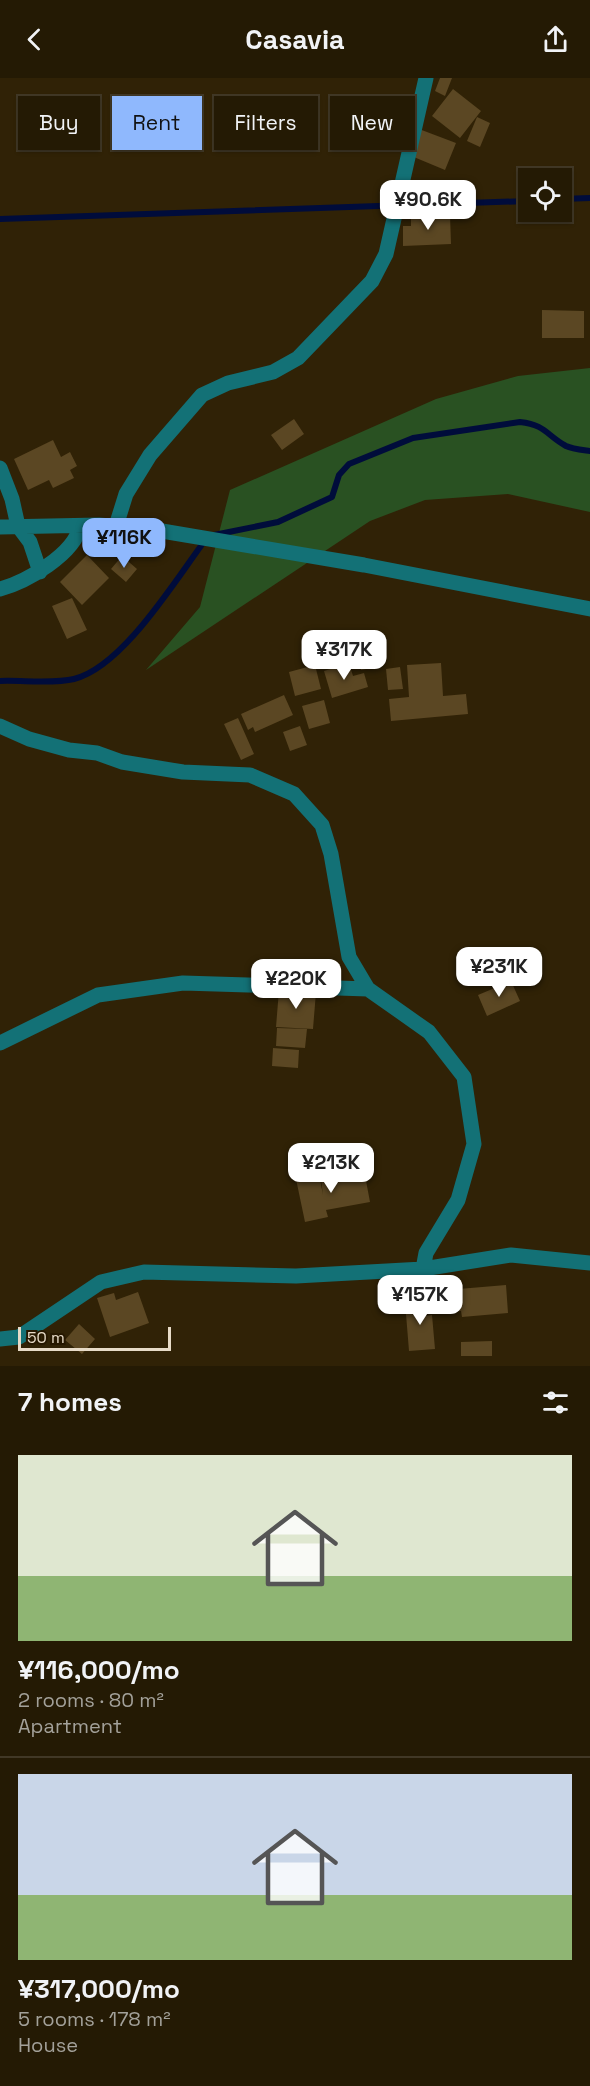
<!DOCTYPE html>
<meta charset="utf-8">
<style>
:root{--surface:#241a04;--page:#302713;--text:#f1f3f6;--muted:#a3a19a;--line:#413826;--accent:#8fb8fd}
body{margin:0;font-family:"Space Grotesk",sans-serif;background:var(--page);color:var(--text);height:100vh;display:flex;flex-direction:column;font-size:22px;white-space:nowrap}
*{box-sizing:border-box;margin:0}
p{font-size:20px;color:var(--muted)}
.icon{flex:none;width:33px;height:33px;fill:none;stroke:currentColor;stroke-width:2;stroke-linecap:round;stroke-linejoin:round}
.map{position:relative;height:1288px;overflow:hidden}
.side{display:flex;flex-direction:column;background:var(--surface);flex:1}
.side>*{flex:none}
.banner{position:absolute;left:18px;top:18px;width:555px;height:54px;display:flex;gap:12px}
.fabs{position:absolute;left:518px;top:90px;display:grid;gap:12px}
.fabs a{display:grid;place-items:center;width:54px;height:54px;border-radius:0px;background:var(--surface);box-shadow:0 2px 4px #0004,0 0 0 2px var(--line);font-size:30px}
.scale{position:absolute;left:18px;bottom:15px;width:153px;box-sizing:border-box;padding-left:6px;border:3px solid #e7dbc8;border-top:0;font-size:16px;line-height:21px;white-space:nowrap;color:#e7dbc8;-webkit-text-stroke:4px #261800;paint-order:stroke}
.price{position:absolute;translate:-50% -51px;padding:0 14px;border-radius:12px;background:#fff;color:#222;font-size:20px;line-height:39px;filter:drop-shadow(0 2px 3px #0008)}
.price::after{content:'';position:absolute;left:50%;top:36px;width:18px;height:14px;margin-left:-9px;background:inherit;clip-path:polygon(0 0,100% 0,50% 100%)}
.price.selected{background:var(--accent);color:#111}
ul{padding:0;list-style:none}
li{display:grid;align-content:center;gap:12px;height:318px;padding:0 18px}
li+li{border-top:2px solid var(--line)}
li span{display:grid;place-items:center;height:186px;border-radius:0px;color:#555}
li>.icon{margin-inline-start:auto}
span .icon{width:108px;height:108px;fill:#fffc;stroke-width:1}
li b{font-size:26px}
h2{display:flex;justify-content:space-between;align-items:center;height:72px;padding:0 18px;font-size:26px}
.pill{padding:0 21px;border-radius:0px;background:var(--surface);box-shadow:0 2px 4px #0004,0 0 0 2px var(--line);font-size:21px;line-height:54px}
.pill.selected{background:var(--accent);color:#111}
header{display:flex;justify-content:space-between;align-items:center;height:78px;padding:0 18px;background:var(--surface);font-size:27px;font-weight:800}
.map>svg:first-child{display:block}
</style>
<header><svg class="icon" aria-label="back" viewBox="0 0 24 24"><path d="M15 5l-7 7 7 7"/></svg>Casavia<svg class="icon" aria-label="share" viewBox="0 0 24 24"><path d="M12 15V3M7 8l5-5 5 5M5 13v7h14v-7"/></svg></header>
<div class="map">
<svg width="590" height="1288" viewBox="0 0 590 1288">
<rect width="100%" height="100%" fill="#302206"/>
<path fill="#295122" d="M590 290V434L508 416 425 422 370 443 146 592 200 529 230 412 436 321 518 298Z"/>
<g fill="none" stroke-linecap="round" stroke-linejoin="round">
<path stroke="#000c3b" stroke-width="6" d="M561 121 590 120
M0 141 528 123
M214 457 278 444 332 419 339 397 349 386 413 360 520 344C546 347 546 357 566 368 572 371 583 372 590 373
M0 603C21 602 54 606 74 601 123 589 176 501 206 461"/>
</g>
<path fill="#5b4723" d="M440 0H452L445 18 435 13Z
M453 11 481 33 460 60 432 38Z
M477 39 490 45 480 69 467 63Z
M419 51 456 65 445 92 409 77Z
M450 137 451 166 403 168V148H411V138Z
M542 232 584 233V260H542Z
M294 341 304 356 282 372 271 357Z
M53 362 61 379 70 374 77 388 70 392 74 400 53 410 49 402 28 412 14 381Z
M87 477 109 500 82 527 60 504Z
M122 478 137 491 126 504 111 491Z
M72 520 87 552 67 561 52 528Z
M374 578 376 589 361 592 359 581Z
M349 585 353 598 364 595 368 609 332 620 324 593Z
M441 585 443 618 466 616 468 636 391 643 389 621 409 619 407 587Z
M315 587 321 611 295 618 289 594Z
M400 589 403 611 388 612 386 591Z
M284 617 293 637 255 654 253 649 248 652 241 636Z
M324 622 330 645 309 651 302 628Z
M238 640 254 676 241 682 224 646Z
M300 648 307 667 290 673 283 654Z
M511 903 520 923 487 938 478 917Z
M279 912 316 914 313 951 276 949Z
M277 950 307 951 305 970 276 968Z
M273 970 299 972 298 990 272 988Z
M364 1092 370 1124 326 1132 328 1139 305 1144 296 1101 319 1096 323 1117 321 1101Z
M506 1207 508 1235 462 1239 461 1233 437 1235 435 1213Z
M138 1214 149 1245 110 1259 97 1220 114 1215 116 1222Z
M423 1216 425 1238 432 1237 435 1271 409 1273 406 1236H412L411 1217Z
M79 1246 95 1261 82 1276 65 1262Z
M492 1263V1278H461V1264Z"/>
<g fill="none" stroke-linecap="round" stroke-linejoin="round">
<path stroke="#137176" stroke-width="15" d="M0 390 12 421 18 448 30 464 40 494
M116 448 126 416 150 377 202 317 228 305 273 294 298 280 372 203 386 176 426 0
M0 449 99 447 156 452 364 487 590 531
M0 511C26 504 75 476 80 448
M0 648 29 661 69 672 97 675 122 684 183 694 250 697 294 716 322 747 331 776 349 879 368 911 429 954 464 999 474 1066 458 1122 426 1175 423 1191
M0 965 98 917 183 905 368 911
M0 1261 19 1259 101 1204 144 1194 296 1198 423 1191 511 1177 590 1185"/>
</g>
</svg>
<div class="fabs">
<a><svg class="icon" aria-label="locate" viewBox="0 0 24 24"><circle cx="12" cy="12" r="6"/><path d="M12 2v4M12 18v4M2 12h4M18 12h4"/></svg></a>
</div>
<div class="scale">50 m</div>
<b class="price" style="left:428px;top:153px">¥90.6K</b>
<b class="price selected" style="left:124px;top:491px">¥116K</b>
<b class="price" style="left:344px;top:603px">¥317K</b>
<b class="price" style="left:499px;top:920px">¥231K</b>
<b class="price" style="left:296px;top:932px">¥220K</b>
<b class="price" style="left:331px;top:1116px">¥213K</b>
<b class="price" style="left:420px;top:1248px">¥157K</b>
<div class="banner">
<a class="pill">Buy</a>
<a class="pill selected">Rent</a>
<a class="pill">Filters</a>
<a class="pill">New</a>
</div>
</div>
<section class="side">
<h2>7 homes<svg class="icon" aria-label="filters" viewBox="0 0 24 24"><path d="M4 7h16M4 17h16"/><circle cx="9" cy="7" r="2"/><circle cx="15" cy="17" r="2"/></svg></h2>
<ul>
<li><span style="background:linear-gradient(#dfe7d0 65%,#8fb573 0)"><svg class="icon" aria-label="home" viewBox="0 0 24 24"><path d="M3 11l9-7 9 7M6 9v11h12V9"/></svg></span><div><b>¥116,000/mo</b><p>2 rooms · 80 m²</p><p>Apartment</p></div></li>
<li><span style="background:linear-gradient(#c9d6e8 65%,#8fb573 0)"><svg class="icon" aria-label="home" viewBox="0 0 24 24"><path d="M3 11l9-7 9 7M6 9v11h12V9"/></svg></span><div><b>¥317,000/mo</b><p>5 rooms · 178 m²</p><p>House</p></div></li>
</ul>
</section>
